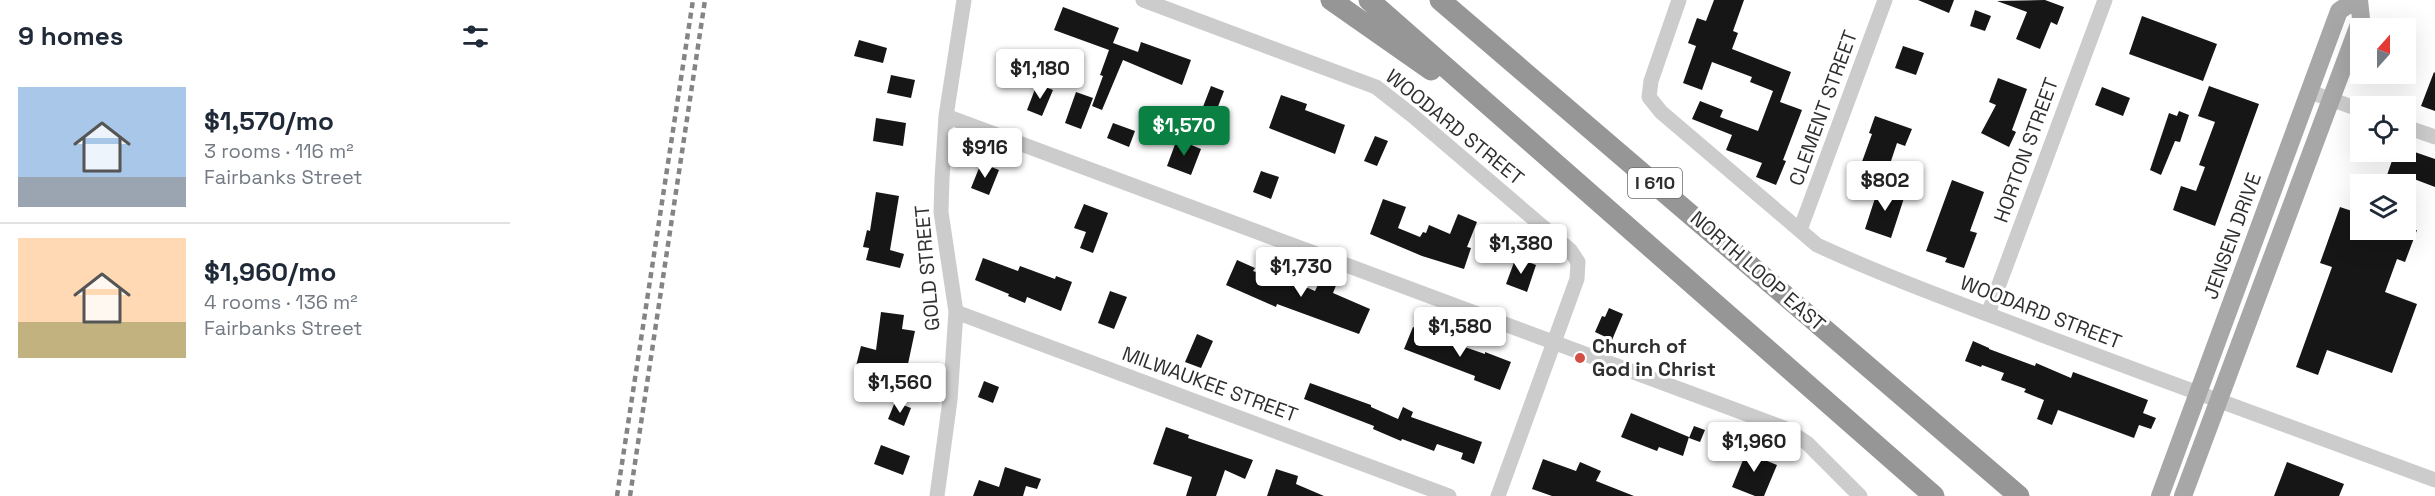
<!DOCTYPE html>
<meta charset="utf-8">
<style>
:root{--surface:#fff;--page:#f6f6f7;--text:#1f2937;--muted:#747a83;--line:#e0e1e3;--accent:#0b8043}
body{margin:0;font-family:"Space Grotesk",sans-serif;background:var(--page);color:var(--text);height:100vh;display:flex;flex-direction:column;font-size:22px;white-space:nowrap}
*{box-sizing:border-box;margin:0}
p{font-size:20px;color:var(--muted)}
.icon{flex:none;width:33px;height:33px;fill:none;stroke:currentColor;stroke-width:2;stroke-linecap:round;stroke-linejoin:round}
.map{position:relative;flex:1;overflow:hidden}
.sheet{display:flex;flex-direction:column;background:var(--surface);width:510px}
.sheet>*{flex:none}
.needle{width:39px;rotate:21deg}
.tools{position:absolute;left:1840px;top:18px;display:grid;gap:12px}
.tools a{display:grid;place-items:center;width:66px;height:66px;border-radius:0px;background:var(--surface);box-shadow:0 6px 24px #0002;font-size:30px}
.price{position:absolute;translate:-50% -51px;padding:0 14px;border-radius:6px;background:#fff;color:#222;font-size:20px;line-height:39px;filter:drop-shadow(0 2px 3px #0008)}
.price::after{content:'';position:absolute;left:50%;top:36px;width:18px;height:14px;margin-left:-9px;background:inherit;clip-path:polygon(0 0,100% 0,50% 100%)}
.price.active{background:var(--accent);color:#fff}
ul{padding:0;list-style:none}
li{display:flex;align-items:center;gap:18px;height:150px;padding:0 18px}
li+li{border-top:2px solid var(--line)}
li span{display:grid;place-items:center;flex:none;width:168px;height:120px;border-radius:0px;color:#555}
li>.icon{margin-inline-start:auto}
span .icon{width:72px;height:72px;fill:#fffc;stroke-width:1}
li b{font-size:26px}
h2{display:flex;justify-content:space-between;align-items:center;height:72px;padding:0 18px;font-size:26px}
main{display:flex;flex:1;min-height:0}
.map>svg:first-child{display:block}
</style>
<main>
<section class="sheet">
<h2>9 homes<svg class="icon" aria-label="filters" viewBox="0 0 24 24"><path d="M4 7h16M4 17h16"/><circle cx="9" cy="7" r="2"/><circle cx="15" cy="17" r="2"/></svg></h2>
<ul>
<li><span style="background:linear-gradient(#a9c7e8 75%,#9aa5b1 0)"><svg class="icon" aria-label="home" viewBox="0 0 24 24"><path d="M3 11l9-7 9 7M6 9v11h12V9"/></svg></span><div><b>$1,570/mo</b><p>3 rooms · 116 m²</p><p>Fairbanks Street</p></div></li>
<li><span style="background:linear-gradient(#ffd9b3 70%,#c2b280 0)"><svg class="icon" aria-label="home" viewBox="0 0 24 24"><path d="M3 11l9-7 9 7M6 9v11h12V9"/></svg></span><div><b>$1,960/mo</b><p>4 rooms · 136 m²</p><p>Fairbanks Street</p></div></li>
</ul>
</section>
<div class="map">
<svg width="1925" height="496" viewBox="0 0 1925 496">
<rect width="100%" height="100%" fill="#fff"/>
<path fill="#161616" d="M1204 0H1234L1223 31 1228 33 1222 49 1281 72 1270 102 1292 110 1273 160 1276 161 1266 185 1246 177 1252 163 1216 150 1222 135 1182 119 1190 101 1213 110 1210 117 1248 131 1263 91 1240 82 1242 77 1202 62 1192 90 1173 83 1186 46 1178 43 1187 18 1196 21Z
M1408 0H1444L1439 13Z
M1535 0 1554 7 1547 25 1541 22 1530 49 1506 39 1517 12 1487 1Z
M553 7 609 28 603 43 628 52 631 42 681 60 672 85 613 60 592 110 582 106 593 76 590 75 599 50 544 30Z
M1465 10 1481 16 1475 31 1460 26Z
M1632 16 1707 44 1693 81 1619 54Z
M349 40 377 48 373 63 344 56Z
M1393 46 1414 53 1406 75 1385 68Z
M1924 72 1925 73V111L1911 106Z
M381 75 405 80 401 98 377 93Z
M1488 78 1517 89 1502 130 1506 132 1499 147 1471 133 1486 105 1479 102Z
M527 84 543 90 532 116 517 110Z
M701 86 714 91 704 117 691 112Z
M1699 86 1749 104 1705 226 1663 210 1671 186 1686 191 1695 167 1689 165 1705 122 1688 116Z
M1592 87 1620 98 1613 116 1585 105Z
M566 92 583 98 571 129 555 123Z
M771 95 797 104 795 110 835 125 825 154 759 128Z
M1669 111 1679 115 1670 142 1665 141 1651 175 1640 170 1659 113 1667 116Z
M1365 116 1402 129 1395 146 1387 143 1375 179 1349 170 1362 134 1359 133Z
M366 118 396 123 393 146 363 141Z
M603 123 625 131 619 147 597 138Z
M865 136 878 141 867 166 854 161Z
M667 139 691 149 681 175 657 166Z
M1896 149 1925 159V187L1904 179 1901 186 1876 178 1885 152H1896Z
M471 163 489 170 479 195 461 188Z
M751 171 769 177 761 199 743 192Z
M1442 180 1474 192 1460 231 1467 233 1454 268 1435 262 1437 258 1416 251Z
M1369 186 1395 195 1381 238 1355 229Z
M366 192 389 196 380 250 394 254 390 268 356 260 359 248 353 247 357 230 360 231Z
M873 199 896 207 888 228 910 237 913 232 916 233 919 225 940 234 948 214 967 222 957 247 961 248 954 269 912 256 860 234Z
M574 204 598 213 583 253 570 248 576 232 564 228Z
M1830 207 1851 214V230H1907L1895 262 1887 259 1875 292 1907 304 1882 373 1817 350 1808 375 1786 367 1822 267 1810 263Z
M1006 257 1026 265 1017 292 996 284Z
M473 258 508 271 510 266 545 279 546 276 562 282 551 311 517 297 515 303 498 296 499 294 465 280Z
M727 260 745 268 743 271 790 288 791 285 805 291 812 276 827 283 823 293 860 309 849 334 767 304 766 307 716 285Z
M600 291 617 297 604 329 588 323Z
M1099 308 1113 314 1102 340 1085 332 1092 316 1095 317Z
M371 312 394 315 392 329 405 331 395 378 346 366 351 346 366 350Z
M903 327 940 342 975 354V352L1001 362 990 390 964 380 965 376 894 349Z
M687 334 703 341 691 368 675 362Z
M1463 341 1479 348V349L1525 366 1526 363 1561 378 1563 372 1638 400 1633 413 1646 418 1641 429 1629 425 1624 438 1548 410 1542 425 1527 419 1534 400 1514 392 1516 389 1491 380 1494 373 1472 365 1471 367 1455 361Z
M474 381 489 387 483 403 468 397Z
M800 383 861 405V407L888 419 893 407 903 412 901 417 972 442 964 464 951 459 953 453 927 444 924 451 892 439 891 441 863 429 864 426 794 399Z
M385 402 401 408 394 426 378 419Z
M1121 413 1179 437 1173 456 1149 447 1147 451 1111 437Z
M1184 426 1195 430 1190 442 1179 438Z
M656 427 679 435 678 438 743 460 735 479 715 470 706 496H676L682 477 643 464Z
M1240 443 1254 448 1250 458 1267 465 1254 496H1245L1222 487Z
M371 445 400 456 393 475 364 464Z
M1033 459 1066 471 1070 462 1091 471 1086 481 1124 496H1042L1022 489Z
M1777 462 1834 484 1829 496H1764Z
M495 467 531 479 527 489 516 486 513 496H463L469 480 489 487Z
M766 469 788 476 786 484 814 496H757Z"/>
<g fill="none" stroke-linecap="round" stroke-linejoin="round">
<path stroke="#ccc" stroke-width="15" d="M633 0 866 87 903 116 1060 250 1068 262 1067 279 988 496
M1169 0 1141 81 1139 97 1151 112 1307 245C1383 280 1462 308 1540 338 1668 386 1796 433 1925 480
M1800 92 1851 110
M436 116 1274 428 1297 443 1350 496
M1896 127 1925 137
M1290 230 1375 0
M446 312 939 496
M1478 314 1595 0
M427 496 440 400 446 312 431 212 432 179 436 116 454 0"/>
<path stroke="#a7a7a7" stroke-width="18" d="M1650 496 1829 11 1845 0
M1673 496 1851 19 1849 0"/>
<path stroke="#969696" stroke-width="21" d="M821 0 921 70
M859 0 1424 496
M930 0 1509 496"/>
<path stroke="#848484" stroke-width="4.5" stroke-dasharray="6 4.5" stroke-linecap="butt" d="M107 496 183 0
M120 496 195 0"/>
</g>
<circle fill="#d34f45" stroke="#fff" stroke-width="2" cx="1070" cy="358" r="6"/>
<g text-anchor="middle" stroke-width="6" stroke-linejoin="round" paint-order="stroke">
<rect fill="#fff" stroke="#6d6d6d" stroke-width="1.5" x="1118" y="168" width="54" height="30" rx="4.5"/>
<g font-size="18" font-weight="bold" fill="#2f2f2f">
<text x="1145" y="189">I 610</text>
</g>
<g font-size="20" fill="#2f2f2f" stroke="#fff">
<text transform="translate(1313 108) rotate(-70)" y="7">CLEMENT STREET</text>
<text transform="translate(945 127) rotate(39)" y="7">WOODARD STREET</text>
<text transform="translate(1516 150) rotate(-70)" y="7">HORTON STREET</text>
<text transform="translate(1722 236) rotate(-70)" y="7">JENSEN DRIVE</text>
<text transform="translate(417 268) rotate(-95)" y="7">GOLD STREET</text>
<text transform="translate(1248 271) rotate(41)" y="7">NORTH LOOP EAST</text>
<text transform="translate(1531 312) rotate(21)" y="7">WOODARD STREET</text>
<text transform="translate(700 384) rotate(20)" y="7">MILWAUKEE STREET</text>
</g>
<g font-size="20" font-weight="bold" fill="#2f2f2f" stroke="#fff" text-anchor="start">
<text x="1082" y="353">Church of<tspan x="1082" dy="23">God in Christ</tspan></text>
</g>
</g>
</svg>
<div class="tools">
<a><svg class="needle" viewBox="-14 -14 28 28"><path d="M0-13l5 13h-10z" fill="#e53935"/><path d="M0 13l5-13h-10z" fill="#747a83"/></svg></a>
<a><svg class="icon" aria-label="locate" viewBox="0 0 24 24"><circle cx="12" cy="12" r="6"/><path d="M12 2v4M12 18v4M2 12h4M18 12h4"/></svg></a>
<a><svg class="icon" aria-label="layers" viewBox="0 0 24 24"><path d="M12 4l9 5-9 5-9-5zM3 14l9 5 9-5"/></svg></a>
</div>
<b class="price" style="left:530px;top:100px">$1,180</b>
<b class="price active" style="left:674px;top:157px">$1,570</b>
<b class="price" style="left:475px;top:179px">$916</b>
<b class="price" style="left:1375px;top:212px">$802</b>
<b class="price" style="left:1011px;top:275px">$1,380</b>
<b class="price" style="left:791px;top:298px">$1,730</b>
<b class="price" style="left:950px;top:358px">$1,580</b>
<b class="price" style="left:390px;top:414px">$1,560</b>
<b class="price" style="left:1244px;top:473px">$1,960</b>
</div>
</main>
